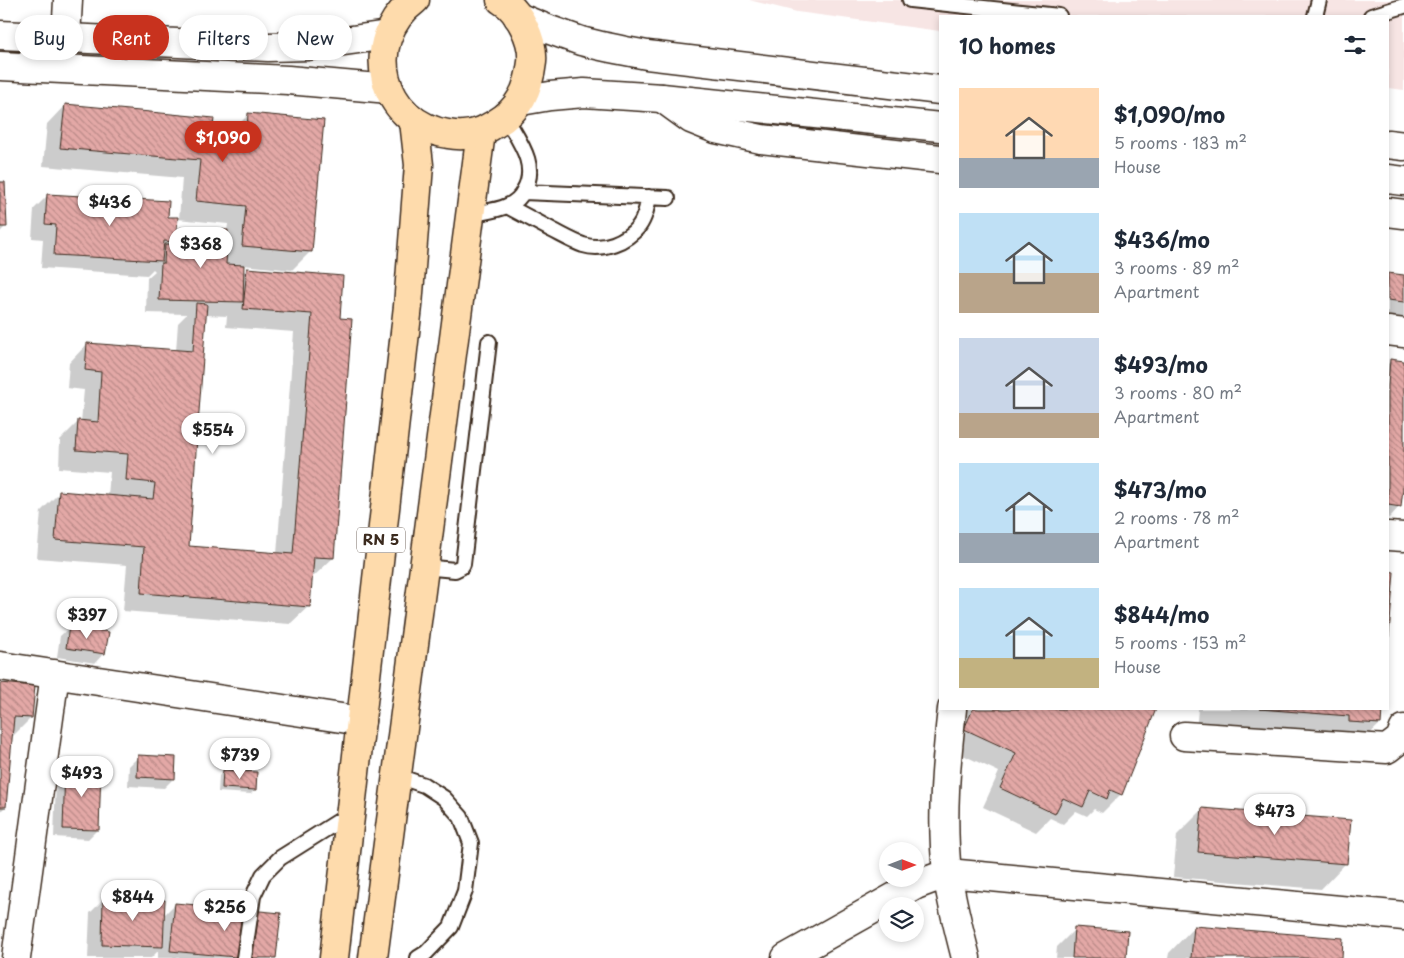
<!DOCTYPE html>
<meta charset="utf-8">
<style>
:root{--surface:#fff;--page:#f2f2f3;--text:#1f2937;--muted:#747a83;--accent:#c8321e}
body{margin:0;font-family:"Playpen Sans",sans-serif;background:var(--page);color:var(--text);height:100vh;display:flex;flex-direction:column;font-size:19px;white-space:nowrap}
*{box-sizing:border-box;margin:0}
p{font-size:16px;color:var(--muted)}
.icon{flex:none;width:28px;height:28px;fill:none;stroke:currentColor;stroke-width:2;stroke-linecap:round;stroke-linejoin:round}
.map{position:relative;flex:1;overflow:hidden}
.panel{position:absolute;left:939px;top:15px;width:450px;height:695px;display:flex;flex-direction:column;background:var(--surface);border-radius:0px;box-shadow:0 2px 8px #0003}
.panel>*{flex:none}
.guide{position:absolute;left:15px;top:15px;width:475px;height:45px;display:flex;gap:10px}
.needle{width:32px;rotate:90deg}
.controls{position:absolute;left:879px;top:842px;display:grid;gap:10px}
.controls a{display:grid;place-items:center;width:45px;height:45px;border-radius:50%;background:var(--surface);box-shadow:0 2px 8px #0003;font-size:25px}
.price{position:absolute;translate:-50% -42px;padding:0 11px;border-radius:18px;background:#fff;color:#222;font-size:16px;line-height:32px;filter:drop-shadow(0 1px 2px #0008)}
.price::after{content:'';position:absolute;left:50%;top:30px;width:15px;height:11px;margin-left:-8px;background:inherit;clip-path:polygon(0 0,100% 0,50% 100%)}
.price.current{background:var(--accent);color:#fff}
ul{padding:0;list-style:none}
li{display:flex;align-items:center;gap:15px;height:125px;padding:0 20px}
li span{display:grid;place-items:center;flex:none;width:140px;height:100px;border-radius:0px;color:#555}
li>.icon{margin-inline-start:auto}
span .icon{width:60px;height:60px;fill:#fffc;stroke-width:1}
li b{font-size:21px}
h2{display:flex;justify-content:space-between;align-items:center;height:60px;padding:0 20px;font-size:21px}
.pill{padding:0 18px;border-radius:22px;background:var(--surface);box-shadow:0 2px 8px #0003;font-size:18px;line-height:45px}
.pill.current{background:var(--accent);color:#fff}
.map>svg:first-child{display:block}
</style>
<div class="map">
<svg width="1404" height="958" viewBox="0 0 1404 958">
<defs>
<pattern id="building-back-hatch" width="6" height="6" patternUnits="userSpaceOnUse" patternTransform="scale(1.25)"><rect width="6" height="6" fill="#e3a8a6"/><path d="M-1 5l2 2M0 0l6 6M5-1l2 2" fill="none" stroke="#b98987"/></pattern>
</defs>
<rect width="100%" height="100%" fill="#fff"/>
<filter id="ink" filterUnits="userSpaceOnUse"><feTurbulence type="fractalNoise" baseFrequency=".02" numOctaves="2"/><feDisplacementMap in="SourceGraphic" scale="10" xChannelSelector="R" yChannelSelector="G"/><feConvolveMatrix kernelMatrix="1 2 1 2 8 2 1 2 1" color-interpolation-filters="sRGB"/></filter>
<g filter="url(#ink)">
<path fill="#f7e5e4" d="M749 0H1404V90L1388 88V16H940V31L797 12Z"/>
<path fill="#0003" fill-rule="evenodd" d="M65 105 212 129 232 131 249 114 310 252 292 270 243 265 242 274 247 269 338 319 333 558 314 576H311L309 606 290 624 123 611 127 565 37 558 41 511 59 493 108 496 110 472 59 468 60 440 79 421 81 422 84 390 67 388 69 363 87 344 176 351 178 323 187 314 146 313 147 278 155 271 153 269 147 275 41 268 43 239 32 238 34 209 48 195 167 218 179 219 182 178 43 166 47 124ZM177 219 228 224 227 231 180 230 176 234ZM205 315 227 316 226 327 294 332 277 554 187 547Z
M0 184 6 226 0 232Z
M1388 274 1404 276V330L1388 328Z
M1391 360 1404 362V467L1400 506 1388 519V364Z
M1388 573H1393L1388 633Z
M70 627 104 653 95 663 57 657 60 636Z
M0 684 31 718 11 738 5 807 0 812Z
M964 709H1154L1120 795 1102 813 1094 809 1087 816 1076 811 1063 824 1050 818 1036 832 983 807 999 772 946 747Z
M1198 709H1381L1380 724 1354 749 1196 731Z
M139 756 174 778 164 788 128 786 129 766Z
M66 768 98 829 88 839 54 837 56 778Z
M223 771 255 789 251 794 218 792 219 776Z
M1202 810 1346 863 1321 889 1173 877 1177 835Z
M104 899 163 916 175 904 275 958H158V951L151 958H88L90 913Z
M1194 927 1340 958H1168L1169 953Z
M1075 929 1125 958H1056L1057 947Z"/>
<path fill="url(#building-back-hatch)" stroke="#3b2a1e" d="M65 104 214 118 213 128 247 132 248 113 324 120 312 252 242 246 246 206 196 201 200 160 60 148Z
M0 182H5L7 227H0Z
M47 194 169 201 168 217H178L176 242 164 241 162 261 54 255 56 225 45 224Z
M180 228 228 230 226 264 244 265 243 302 159 300 161 263H164L165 244H179Z
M247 268 343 276 340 318 352 319 334 558 314 557 310 607 141 593 144 547 55 540 59 491 153 499 155 483 126 480 128 454 76 450 78 420 98 422 101 372 85 370 87 343 193 351 196 303 207 304 189 546 293 554 312 314 243 309Z
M1388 273 1404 275V302L1388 300Z
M1390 359 1404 361V478L1401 507 1388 505V386Z
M1388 571 1394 572 1388 647Z
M69 626 109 632 105 654 66 648Z
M0 683 35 686 32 718 14 717 6 807H0Z
M973 709H1156L1122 795 1110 790 1107 799 1090 791 1083 807 1063 798 1055 814 1000 788 1016 753 964 729Z
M1259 709H1382L1381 724 1349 722V716Z
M138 755 176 757 175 779 137 777Z
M65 767 101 768 99 830 63 829Z
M223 770 257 772 256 790 222 788Z
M1202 808 1351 820 1347 864 1198 852Z
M103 898 165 900 163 947 102 945Z
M175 903 281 913 276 958H247L170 951Z
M1194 926 1343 938 1342 958H1191Z
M1074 927 1128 931 1126 958H1072Z"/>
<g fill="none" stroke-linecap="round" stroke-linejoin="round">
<defs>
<path id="lane" d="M910 0 1059 16
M1315 16 1319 0
M1371 16 1404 6
M523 192 668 198
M507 206C522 214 537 222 552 230 562 235 572 241 583 245 603 251 626 242 639 226 645 218 647 207 649 197
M469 215C481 212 496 211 507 206 514 203 521 197 524 190 539 165 518 140 506 118
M423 567 455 570 461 567 463 564 489 342
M397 776 424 785 444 798 461 817 471 843 465 891 451 927 426 953 418 958
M244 958 253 896 263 875 280 858 350 814"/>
<path id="street" d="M66 38 68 0
M662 98 691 119 716 129 761 139 940 159
M1388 212 1404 214
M1388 331 1404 333
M1388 536 1404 537
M0 666 361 721
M952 709C946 763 941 818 947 872 951 901 959 930 966 958
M1184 736 1387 749 1400 739 1404 729
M16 958 55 674
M786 958 916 885 948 873 1404 916"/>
<path id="secondary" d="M518 17C539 26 560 34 581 41 603 47 625 51 647 55L940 90
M0 35 268 47 308 46 388 35
M0 66 288 80 389 89
M521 101 550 96 584 93 662 98 940 127
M1388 144 1404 146
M1388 179 1404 181"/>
<path id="primary" d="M334 958 408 306 419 165 414 121
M373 958 481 132"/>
<path id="highway" d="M415 0C360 41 381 124 448 134 459 136 472 135 482 131 487 129 491 126 495 124 520 110 529 88 532 62 534 41 519 10 501 0"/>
</defs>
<use href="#lane" stroke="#3b2a1e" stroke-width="18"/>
<use href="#street" stroke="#3b2a1e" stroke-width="31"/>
<use href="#secondary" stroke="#3b2a1e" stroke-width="31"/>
<use href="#primary" stroke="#3b2a1e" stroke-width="31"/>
<use href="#highway" stroke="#3b2a1e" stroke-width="31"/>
<use href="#lane" stroke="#fff" stroke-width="14"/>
<use href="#street" stroke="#fff" stroke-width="28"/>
<use href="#secondary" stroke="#fff" stroke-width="28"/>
<use href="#primary" stroke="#fedbac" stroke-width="28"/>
<use href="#highway" stroke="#fedbac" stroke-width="28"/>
</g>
</g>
<g text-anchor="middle" stroke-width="5" stroke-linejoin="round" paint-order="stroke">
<rect fill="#fff" stroke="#766a62" stroke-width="1" x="357" y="527.5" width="48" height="25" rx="4"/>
<g font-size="15" font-weight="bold" fill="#3b2a1e">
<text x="381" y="545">RN 5</text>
</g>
</g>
</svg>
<div class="controls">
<a><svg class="needle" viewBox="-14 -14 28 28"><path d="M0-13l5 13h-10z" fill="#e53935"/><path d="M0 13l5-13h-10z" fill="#747a83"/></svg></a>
<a><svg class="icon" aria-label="layers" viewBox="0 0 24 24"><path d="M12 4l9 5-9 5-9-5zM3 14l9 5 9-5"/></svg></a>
</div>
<b class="price current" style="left:223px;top:163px">$1,090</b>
<b class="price" style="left:110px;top:227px">$436</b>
<b class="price" style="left:201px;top:269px">$368</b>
<b class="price" style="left:213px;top:455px">$554</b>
<b class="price" style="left:87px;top:640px">$397</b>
<b class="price" style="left:240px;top:780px">$739</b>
<b class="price" style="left:82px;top:798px">$493</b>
<b class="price" style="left:1275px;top:836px">$473</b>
<b class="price" style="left:133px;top:922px">$844</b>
<b class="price" style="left:225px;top:932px">$256</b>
<div class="guide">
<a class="pill">Buy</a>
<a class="pill current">Rent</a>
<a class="pill">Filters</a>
<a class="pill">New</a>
</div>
<section class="panel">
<h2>10 homes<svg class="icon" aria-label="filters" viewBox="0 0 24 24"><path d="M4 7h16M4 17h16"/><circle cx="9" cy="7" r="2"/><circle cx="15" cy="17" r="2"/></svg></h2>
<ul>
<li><span style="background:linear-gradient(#ffd9b3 70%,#9aa5b1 0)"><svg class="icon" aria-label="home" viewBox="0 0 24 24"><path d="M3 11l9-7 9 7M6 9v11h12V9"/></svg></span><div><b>$1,090/mo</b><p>5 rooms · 183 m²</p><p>House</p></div></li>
<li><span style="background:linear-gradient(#bfe0f5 60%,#b9a48a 0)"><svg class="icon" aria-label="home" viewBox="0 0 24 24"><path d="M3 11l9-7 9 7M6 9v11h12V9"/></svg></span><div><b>$436/mo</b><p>3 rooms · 89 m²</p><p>Apartment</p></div></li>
<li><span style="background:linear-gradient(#c9d6e8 75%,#b9a48a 0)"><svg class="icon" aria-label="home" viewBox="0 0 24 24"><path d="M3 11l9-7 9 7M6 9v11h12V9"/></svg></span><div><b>$493/mo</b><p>3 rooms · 80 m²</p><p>Apartment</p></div></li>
<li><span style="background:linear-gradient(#bfe0f5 70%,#9aa5b1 0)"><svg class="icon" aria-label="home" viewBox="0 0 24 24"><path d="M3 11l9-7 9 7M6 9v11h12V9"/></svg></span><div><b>$473/mo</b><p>2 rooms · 78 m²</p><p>Apartment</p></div></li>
<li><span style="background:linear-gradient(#bfe0f5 70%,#c2b280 0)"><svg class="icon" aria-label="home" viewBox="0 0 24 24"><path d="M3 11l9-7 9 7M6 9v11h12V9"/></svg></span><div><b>$844/mo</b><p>5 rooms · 153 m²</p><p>House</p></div></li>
</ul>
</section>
</div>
